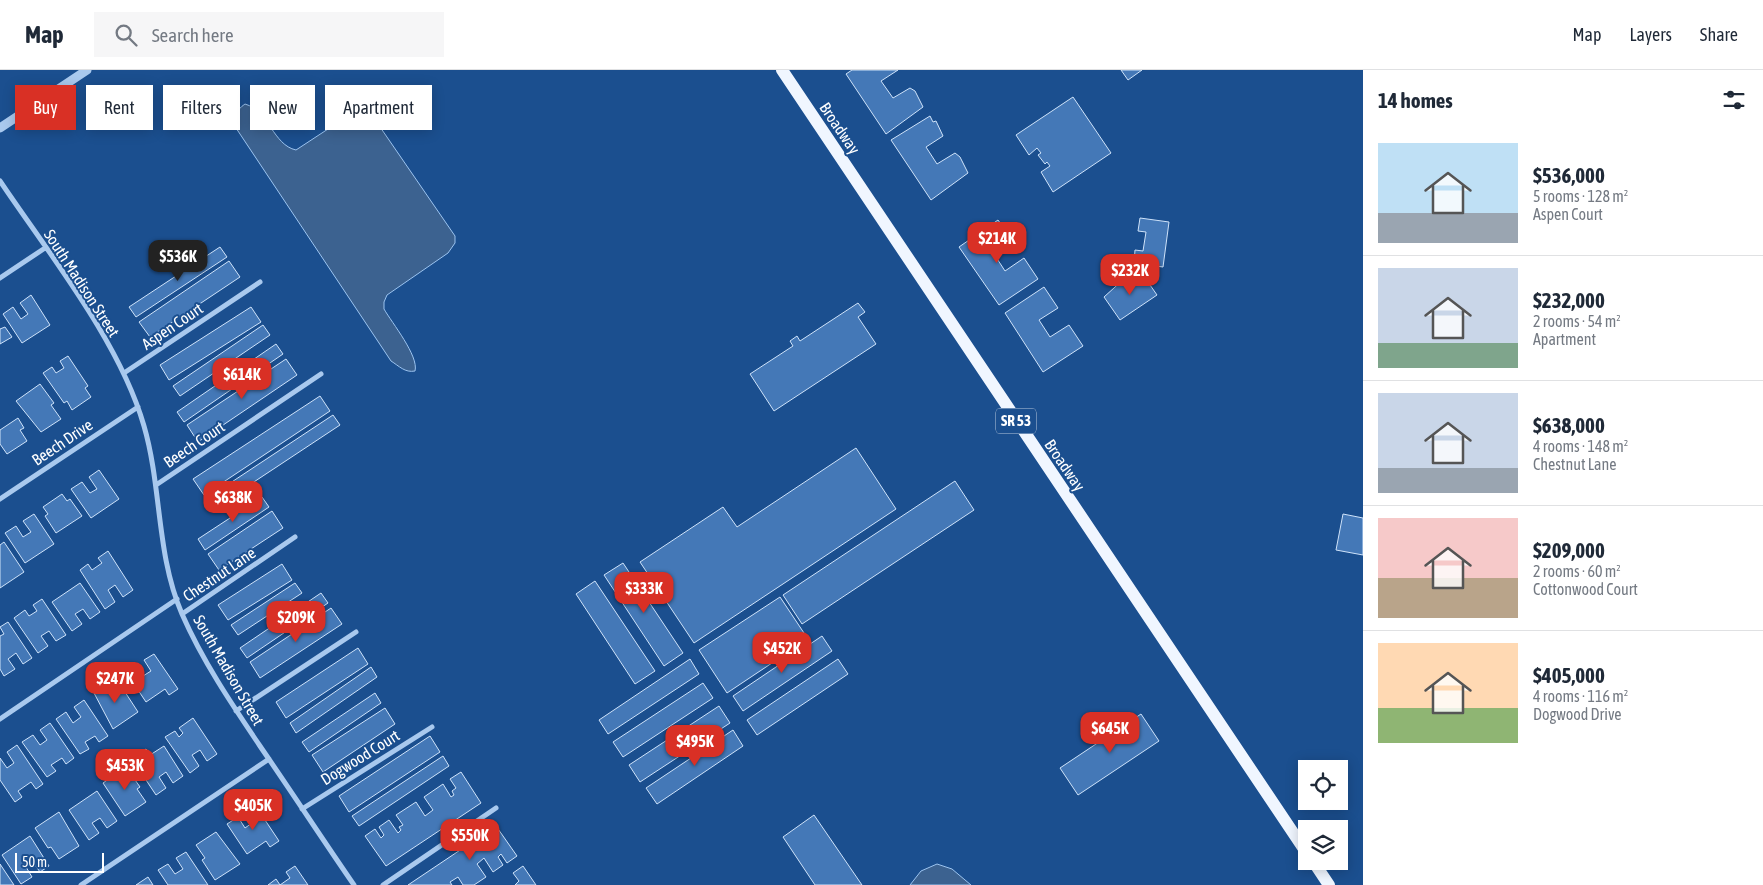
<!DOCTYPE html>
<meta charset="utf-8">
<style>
:root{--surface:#fff;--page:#f6f6f7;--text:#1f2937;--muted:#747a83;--line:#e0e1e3;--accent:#d93025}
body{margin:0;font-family:"Asap Condensed",sans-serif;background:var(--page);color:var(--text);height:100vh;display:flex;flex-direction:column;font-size:19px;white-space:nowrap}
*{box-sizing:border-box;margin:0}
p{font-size:16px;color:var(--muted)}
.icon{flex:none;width:28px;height:28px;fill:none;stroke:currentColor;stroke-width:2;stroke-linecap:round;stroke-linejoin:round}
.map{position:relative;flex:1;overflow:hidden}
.panel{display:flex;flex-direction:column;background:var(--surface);width:400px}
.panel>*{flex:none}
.hud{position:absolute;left:15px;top:15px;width:475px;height:45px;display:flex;gap:10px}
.tools{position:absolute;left:1298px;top:690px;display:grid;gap:10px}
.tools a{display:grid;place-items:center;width:50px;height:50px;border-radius:0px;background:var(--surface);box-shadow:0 2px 12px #0003;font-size:25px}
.scale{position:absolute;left:15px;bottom:12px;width:89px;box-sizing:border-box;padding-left:5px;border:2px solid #fff;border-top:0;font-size:14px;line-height:18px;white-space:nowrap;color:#fff;-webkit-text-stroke:4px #1b4f8f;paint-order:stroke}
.price{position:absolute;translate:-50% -42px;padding:0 11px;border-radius:10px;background:var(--accent);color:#fff;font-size:16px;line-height:32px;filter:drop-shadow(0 1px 2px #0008)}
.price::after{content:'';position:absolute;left:50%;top:30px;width:15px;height:11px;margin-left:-8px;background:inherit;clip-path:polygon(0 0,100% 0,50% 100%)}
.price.on{background:#222;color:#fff}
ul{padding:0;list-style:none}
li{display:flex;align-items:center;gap:15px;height:125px;padding:0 15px}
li+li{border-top:1px solid var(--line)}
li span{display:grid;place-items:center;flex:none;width:140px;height:100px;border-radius:0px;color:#555}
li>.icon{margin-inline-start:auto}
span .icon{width:60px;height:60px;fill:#fffc;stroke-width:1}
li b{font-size:21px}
h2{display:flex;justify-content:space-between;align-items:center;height:60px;padding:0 15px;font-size:21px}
.pill{padding:0 18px;border-radius:0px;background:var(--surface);box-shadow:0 2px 12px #0003;font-size:18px;line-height:45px}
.pill.on{background:var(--accent);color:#fff}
header{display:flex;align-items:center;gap:30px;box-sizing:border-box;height:70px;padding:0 25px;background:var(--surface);border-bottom:1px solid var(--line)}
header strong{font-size:24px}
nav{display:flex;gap:28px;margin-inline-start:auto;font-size:18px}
.search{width:350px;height:45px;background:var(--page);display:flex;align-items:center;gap:12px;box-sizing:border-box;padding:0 18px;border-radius:0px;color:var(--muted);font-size:19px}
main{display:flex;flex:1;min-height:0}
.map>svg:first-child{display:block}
</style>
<header>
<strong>Map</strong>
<div class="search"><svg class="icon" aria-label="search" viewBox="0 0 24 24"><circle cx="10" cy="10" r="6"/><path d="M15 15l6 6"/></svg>Search here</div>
<nav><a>Map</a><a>Layers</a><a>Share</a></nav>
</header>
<main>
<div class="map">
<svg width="1363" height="815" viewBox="0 0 1363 815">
<rect width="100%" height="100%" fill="#1b4f8f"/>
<path fill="#3c6290" stroke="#9cc4f0" d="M245 34C269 41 273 75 296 80L357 40 367 38 455 166V173L448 183 387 225 384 232V239C392 253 419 286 415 301 405 303 399 296 391 291L236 58C234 47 236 40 245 34Z
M937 794 952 799 971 815H910L921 801Z"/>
<path fill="#4478b7" stroke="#cfe3fa" d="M852 0H898L881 11 893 28 910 18 915 21 923 37 886 64 846 4Z
M1121 0H1142L1128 10Z
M1073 27 1111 83 1053 122 1041 102 1050 96 1047 92 1045 94 1038 85 1041 83 1037 78 1029 85 1016 65Z
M930 46 933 52 936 51 943 66 926 77 937 94 955 83 960 87 968 103 931 130 891 70Z
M1140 148 1169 152 1163 197 1134 193 1135 180 1143 181 1146 162 1138 161Z
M998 150 1013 171 994 184 1005 201 1024 188 1038 209 999 235 959 177Z
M220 177 227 187 136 247 129 237Z
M229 191 240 207 150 267 139 252Z
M1141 202 1157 225 1120 250 1104 227 1125 208 1127 211Z
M1044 217 1058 238 1039 250 1050 267 1069 255 1083 276 1043 302 1005 243Z
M31 225 50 255 22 273 3 244 13 237 21 249 28 244 20 233Z
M858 233 865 242 858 247 876 274 774 341 750 304 793 276 790 271 797 266 800 271Z
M251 237 261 252 169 310 160 295Z
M263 255 270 265 180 326 173 316Z
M5 257 12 267 0 274V259Z
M276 274 283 284 184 352 177 342Z
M68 286 88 316 85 318 91 327 72 340 67 331 64 333 43 303 52 297 56 303 64 298 60 291Z
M286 289 297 305 198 372 187 355Z
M40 314 54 333 51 335 61 349 41 362 16 331Z
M320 326 330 341 204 425 193 409Z
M333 345 340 355 213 439 206 429Z
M18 348 24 358 20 360 27 371 7 384 0 374V360Z
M856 378 896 439 694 573 640 492 723 437 737 457Z
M99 400 119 429 91 448 71 419 82 412 90 423 97 419 89 407Z
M955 411 974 440 802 554 783 525Z
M62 424 67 431 70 429 82 446 56 463 45 446 48 444 43 437Z
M262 427 269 437 205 480 198 469Z
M272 441 283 458 219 500 208 484Z
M34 444 54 474 25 493 5 463 16 456 23 467 31 462 23 451Z
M1343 444 1363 448V485L1336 480Z
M4 472 24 502 0 518V475Z
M108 481 133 520 123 527 115 515 108 520 115 532 105 539 80 500 88 494 92 500 102 493 98 488Z
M623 493 683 583 664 596 604 505Z
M282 494 292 510 228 550 218 535Z
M595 511 655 601 635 614 576 524Z
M80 513 100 542 90 549 83 539 75 544 82 554 72 561 52 532Z
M295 513 302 523 238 565 231 555Z
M321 523 328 533 247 588 240 578Z
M780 527 808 569 727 623 699 580Z
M42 529 66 565 56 571 49 561 41 566 48 576 38 583 14 548 25 540 29 546 37 541 33 535Z
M331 538 342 554 260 608 250 592Z
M8 552 32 588 23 594 16 583 8 589 15 599 4 606 0 599V566L4 564 0 557Z
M822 566 832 581 743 641 733 626Z
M358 578 368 594 286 648 276 632Z
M154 584 178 619 169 625 165 619 146 632 126 602 136 595 143 606 151 601 144 590Z
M690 589 699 604 608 664 599 650Z
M838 589 848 604 757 665 747 650Z
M371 597 377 607 296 663 290 653Z
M113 611 122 623 125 622 138 642 113 659 94 623Z
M703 613 713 628 623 687 613 672Z
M375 623 381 633 309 682 302 672Z
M84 630 108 666 99 672 95 666 85 672 89 679 80 684 56 649 66 642 73 653 81 647 74 637Z
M719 636 730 653 640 712 629 695Z
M385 638 395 654 323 702 312 685Z
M1141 644 1159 671 1078 725 1060 698Z
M193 648 217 684 207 691 200 680 192 685 199 696 190 703 165 667 175 661 179 667 183 663 179 658Z
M50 653 74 688 66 694 62 688 51 695 56 701 47 707 22 672 33 665 40 675 47 670 40 660Z
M733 660 743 676 657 734 646 718Z
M430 666 440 682 349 742 339 726Z
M17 675 43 714 36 719 31 712 18 721 22 727 15 732 0 710V688L7 698 14 693 7 682Z
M164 676 183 706 173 713 166 702 159 707 166 718 156 725 132 689 146 679 150 685Z
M443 686 449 696 359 756 352 746Z
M126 697 140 717 137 719 146 732 125 746 103 713Z
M461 702 481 733 386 796 365 766 375 759 381 768 384 765 379 757 389 750 398 763 401 760 399 757 403 755 396 745 416 732 425 746 433 740 424 727 443 714 451 727 454 725 452 721 456 718 450 709Z
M97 721 117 751 107 758 100 748 92 753 99 763 89 770 69 740Z
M255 735 279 771 270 777 266 771 247 784 227 754 238 747 245 758 252 753 245 742Z
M59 742 79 776 59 789 51 777 48 778 35 758Z
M814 745 862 815H815L783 767Z
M496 756 517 786 507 793 501 784 498 787 503 795 493 802 484 788 477 794 486 807 474 815H463L458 807 450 812 452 815H408Z
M216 762 240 794 215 810 202 790 205 788 196 775Z
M30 766 49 796 40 802 33 792 26 797 32 807 21 814 2 785Z
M186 782 208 815H168L158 800 168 794 175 804 183 799 176 788Z
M0 794 14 815H0Z
M295 796 308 815H268L276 809 280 815 290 808 286 802Z
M523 796 536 815H515L519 811 513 803Z
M148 807 153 815H136Z"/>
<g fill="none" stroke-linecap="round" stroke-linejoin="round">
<path stroke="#a9c9ee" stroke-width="5" d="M0 111C49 184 120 272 144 356 162 418 156 484 182 544 203 592 233 636 262 679 293 724 323 770 354 815
M0 208 45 178
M124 303 260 212
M156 415 321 304
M0 429 138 337
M182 544 295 467
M236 641 356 562
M0 649 177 529
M302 739 432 657
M81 815 269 689
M383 815 496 738"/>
<path stroke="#a9c9ee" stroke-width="9" d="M0 58 87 0"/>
<path stroke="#f0f6ff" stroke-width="12" d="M782 0 1306 782
M1313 791 1329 815"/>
</g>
<g text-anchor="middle" stroke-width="4" stroke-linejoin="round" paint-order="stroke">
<rect fill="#1b4f8f" stroke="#bbcadd" stroke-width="1" x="996" y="338.5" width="40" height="25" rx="4"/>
<g font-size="15" font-weight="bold" fill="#fff">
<text x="1016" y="356">SR 53</text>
</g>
<g font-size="16" fill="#fff" stroke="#1b4f8f">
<text transform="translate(840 58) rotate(56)" y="6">Broadway</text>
<text transform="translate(82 213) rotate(57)" y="6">South Madison Street</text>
<text transform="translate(172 256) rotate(-34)" y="6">Aspen Court</text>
<text transform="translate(62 372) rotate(-34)" y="6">Beech Drive</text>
<text transform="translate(194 374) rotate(-34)" y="6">Beech Court</text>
<text transform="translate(1065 395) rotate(56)" y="6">Broadway</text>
<text transform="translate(219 504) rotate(-34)" y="6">Chestnut Lane</text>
<text transform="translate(229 600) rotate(60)" y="6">South Madison Street</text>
<text transform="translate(360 687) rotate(-32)" y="6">Dogwood Court</text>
</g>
</g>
</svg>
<div class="tools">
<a><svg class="icon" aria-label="locate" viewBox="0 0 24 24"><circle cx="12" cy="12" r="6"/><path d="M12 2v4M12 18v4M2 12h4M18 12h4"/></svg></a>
<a><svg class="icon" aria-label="layers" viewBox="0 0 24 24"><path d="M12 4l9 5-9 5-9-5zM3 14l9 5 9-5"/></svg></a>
</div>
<div class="scale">50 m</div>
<b class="price" style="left:997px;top:194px">$214K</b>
<b class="price on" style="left:178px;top:212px">$536K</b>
<b class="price" style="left:1130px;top:226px">$232K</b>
<b class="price" style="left:242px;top:330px">$614K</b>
<b class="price" style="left:233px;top:453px">$638K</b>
<b class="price" style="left:644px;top:544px">$333K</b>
<b class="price" style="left:296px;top:573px">$209K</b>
<b class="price" style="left:782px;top:604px">$452K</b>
<b class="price" style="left:115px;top:634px">$247K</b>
<b class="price" style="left:1110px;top:684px">$645K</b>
<b class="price" style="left:695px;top:697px">$495K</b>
<b class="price" style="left:125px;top:721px">$453K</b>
<b class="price" style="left:253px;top:761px">$405K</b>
<b class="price" style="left:470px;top:791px">$550K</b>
<div class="hud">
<a class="pill on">Buy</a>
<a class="pill">Rent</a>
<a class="pill">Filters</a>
<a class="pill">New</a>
<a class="pill">Apartment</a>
</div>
</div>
<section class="panel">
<h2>14 homes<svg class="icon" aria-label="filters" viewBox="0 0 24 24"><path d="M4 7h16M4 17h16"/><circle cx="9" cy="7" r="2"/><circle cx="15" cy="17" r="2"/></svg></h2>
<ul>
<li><span style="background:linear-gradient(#bfe0f5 70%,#9aa5b1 0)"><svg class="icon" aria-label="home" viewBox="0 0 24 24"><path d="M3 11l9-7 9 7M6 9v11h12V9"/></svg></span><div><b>$536,000</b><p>5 rooms · 128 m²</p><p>Aspen Court</p></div></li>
<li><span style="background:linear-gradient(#c9d6e8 75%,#7fa58c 0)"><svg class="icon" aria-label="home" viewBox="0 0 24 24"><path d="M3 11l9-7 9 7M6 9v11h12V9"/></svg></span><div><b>$232,000</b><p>2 rooms · 54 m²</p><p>Apartment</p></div></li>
<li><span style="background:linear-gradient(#c9d6e8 75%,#9aa5b1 0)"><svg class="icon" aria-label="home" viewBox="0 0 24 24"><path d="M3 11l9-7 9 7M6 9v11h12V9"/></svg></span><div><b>$638,000</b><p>4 rooms · 148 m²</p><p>Chestnut Lane</p></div></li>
<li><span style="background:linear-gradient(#f6c9c9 60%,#b9a48a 0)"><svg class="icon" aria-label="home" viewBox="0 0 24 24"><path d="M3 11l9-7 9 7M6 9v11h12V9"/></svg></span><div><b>$209,000</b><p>2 rooms · 60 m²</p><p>Cottonwood Court</p></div></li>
<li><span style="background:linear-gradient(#ffd9b3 65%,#8fb573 0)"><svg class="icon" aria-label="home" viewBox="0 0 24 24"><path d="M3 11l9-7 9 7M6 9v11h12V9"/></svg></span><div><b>$405,000</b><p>4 rooms · 116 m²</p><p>Dogwood Drive</p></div></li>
</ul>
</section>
</main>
